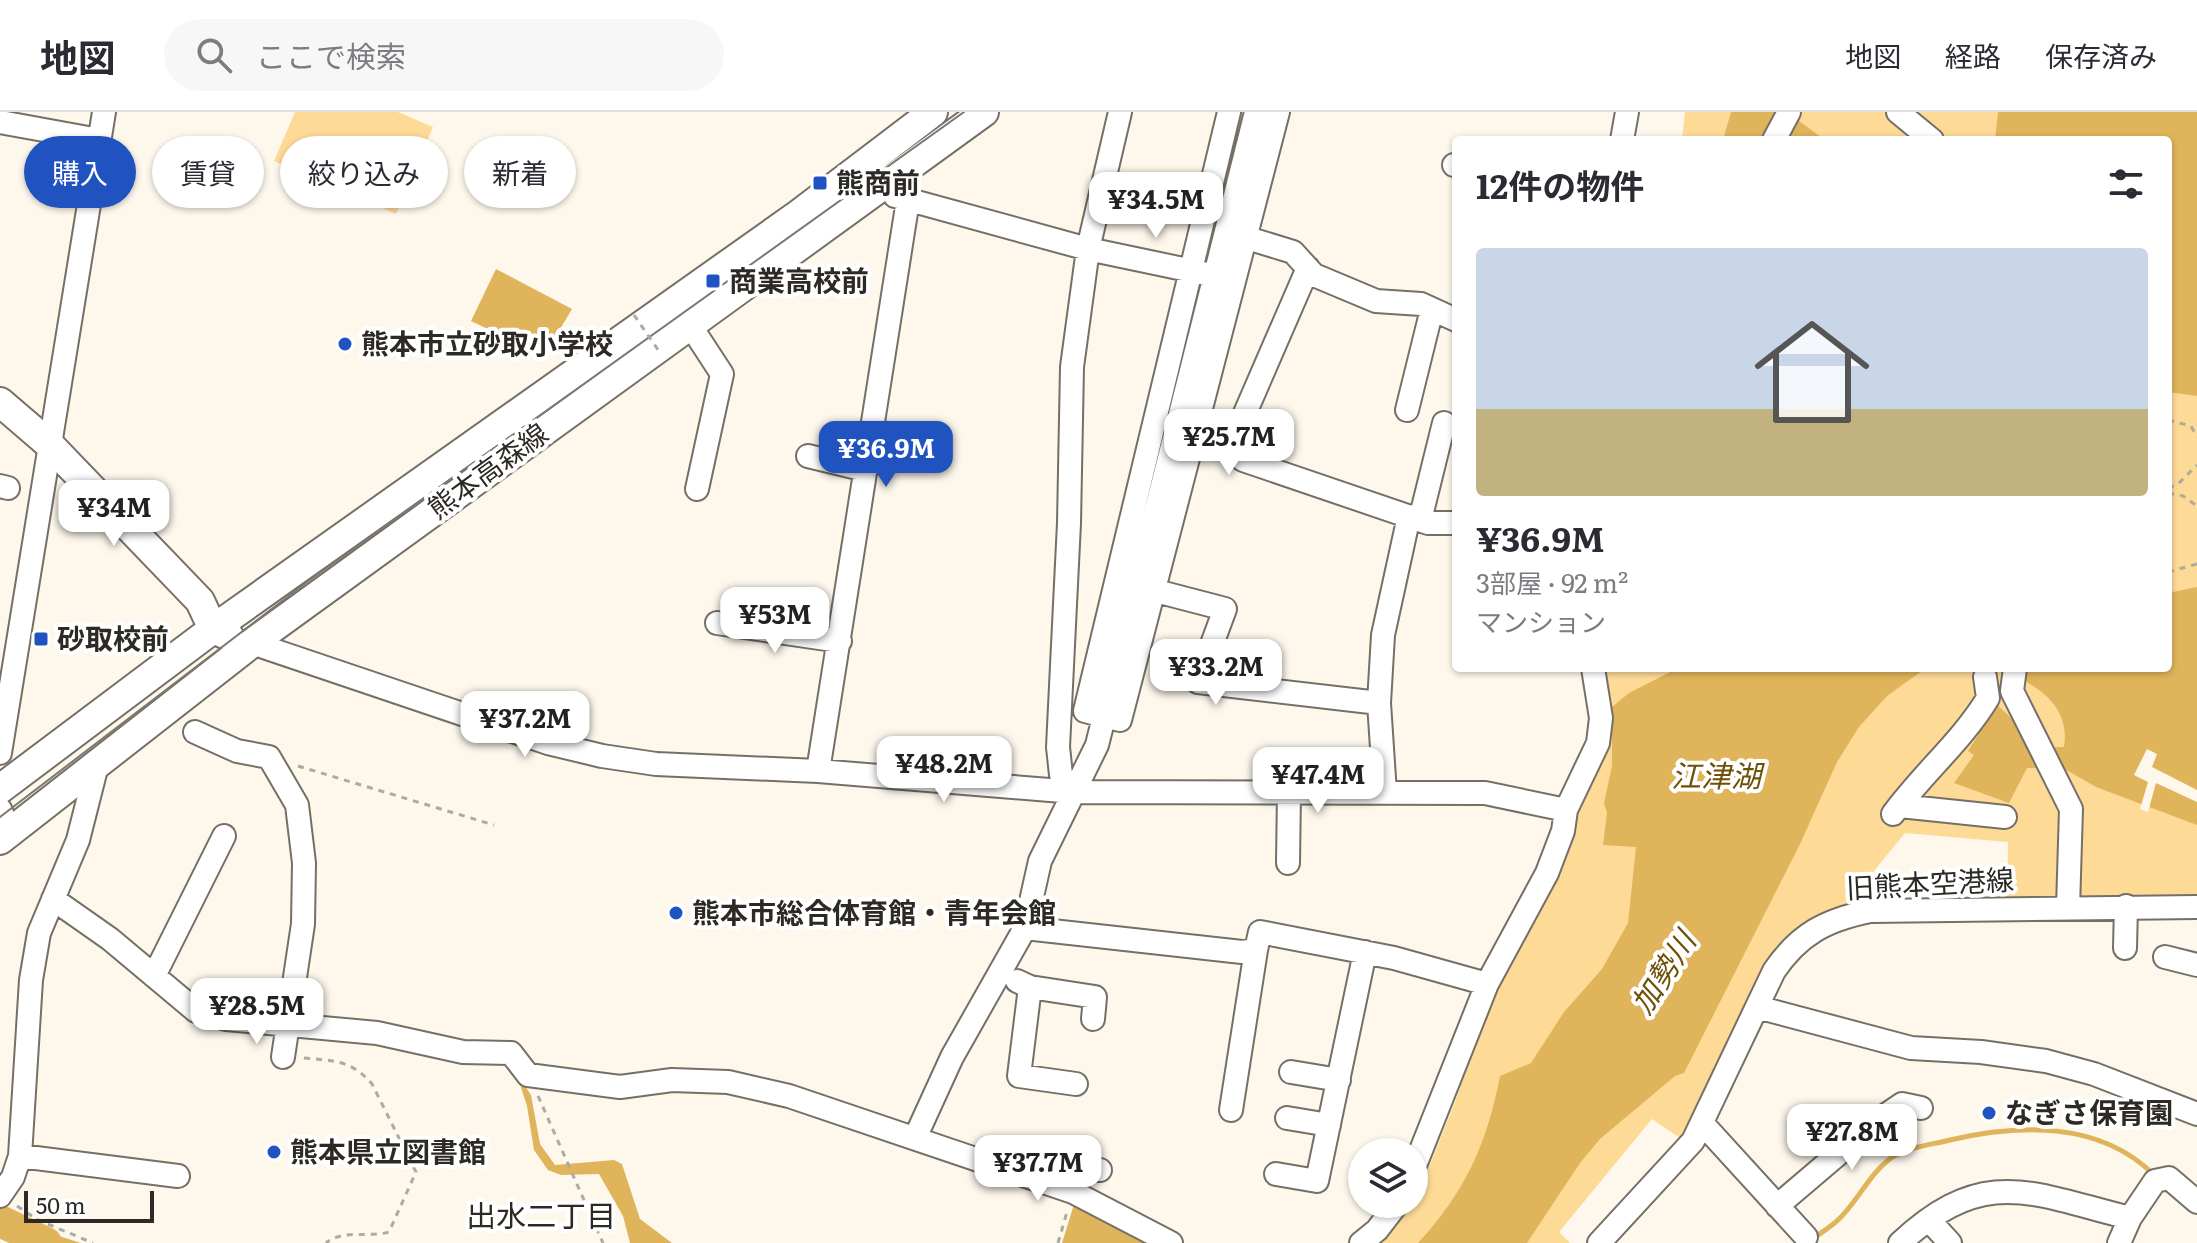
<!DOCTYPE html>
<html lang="ja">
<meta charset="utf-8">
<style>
:root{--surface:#fff;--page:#f7f7f7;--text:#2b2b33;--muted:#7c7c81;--line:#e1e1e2;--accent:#2053c0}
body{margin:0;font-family:Literata,"Noto Sans JP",serif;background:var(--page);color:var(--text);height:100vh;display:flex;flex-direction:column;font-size:30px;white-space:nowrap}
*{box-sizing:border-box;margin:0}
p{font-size:26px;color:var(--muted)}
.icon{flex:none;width:44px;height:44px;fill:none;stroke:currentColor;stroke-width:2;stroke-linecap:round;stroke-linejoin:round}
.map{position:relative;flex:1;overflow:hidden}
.side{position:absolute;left:1452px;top:24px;width:720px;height:536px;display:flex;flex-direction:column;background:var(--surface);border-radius:8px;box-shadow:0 2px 6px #0004}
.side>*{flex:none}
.hud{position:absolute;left:24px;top:24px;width:760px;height:72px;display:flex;gap:16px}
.tools{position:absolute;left:1348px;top:1026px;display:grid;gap:16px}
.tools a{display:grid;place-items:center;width:80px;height:80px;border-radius:50%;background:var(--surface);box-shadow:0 2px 6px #0004;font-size:40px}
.scale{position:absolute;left:24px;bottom:20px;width:130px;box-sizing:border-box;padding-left:8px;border:4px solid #2d2a26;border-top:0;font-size:22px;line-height:28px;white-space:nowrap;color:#2d2a26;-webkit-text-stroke:6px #fff;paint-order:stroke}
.price{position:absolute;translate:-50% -68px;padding:0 18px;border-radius:16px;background:#fff;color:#222;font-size:26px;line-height:52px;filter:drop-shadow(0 2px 4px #0008)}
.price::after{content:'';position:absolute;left:50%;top:48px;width:24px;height:18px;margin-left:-12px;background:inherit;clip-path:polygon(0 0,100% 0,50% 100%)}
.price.selected{background:var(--accent);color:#fff}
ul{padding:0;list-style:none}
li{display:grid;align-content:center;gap:16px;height:424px;padding:0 24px}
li+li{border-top:2px solid var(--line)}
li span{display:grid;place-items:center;height:248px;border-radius:8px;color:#555}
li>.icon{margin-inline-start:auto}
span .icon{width:144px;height:144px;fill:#fffc;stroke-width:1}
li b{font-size:34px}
h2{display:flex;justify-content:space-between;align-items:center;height:96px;padding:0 24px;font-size:34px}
.chip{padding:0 28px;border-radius:36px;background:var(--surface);box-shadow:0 2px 6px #0004;font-size:28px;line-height:72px}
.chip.selected{background:var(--accent);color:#fff}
header{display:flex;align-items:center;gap:48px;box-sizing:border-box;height:112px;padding:0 40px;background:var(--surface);border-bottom:2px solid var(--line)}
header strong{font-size:38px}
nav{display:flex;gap:44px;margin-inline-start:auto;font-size:28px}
.search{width:560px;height:72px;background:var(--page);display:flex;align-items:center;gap:20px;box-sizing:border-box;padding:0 28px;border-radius:44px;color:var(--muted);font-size:30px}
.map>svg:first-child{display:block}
</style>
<header>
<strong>地図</strong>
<div class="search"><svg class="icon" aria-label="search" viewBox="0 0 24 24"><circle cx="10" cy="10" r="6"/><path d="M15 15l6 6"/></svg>ここで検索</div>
<nav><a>地図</a><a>経路</a><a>保存済み</a></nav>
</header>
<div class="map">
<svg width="2197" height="1131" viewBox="0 0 2197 1131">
<rect width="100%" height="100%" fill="#fdf7ec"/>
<path fill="#feda97" d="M295 0H398L433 15 396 102 274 49Z
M1685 0H2197V785H2007L2008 730 1905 721 1848 791 1817 806 1705 998 1680 1026 1652 1007 1559 1120 1570 1131H1371L1408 1092H1414L1457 985 1477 922 1576 690 1590 665 1597 556H2168V28H1682Z"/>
<path fill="#e0b45b" d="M1731 0H1787L1825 28H1723Z
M1998 0H2197V284L2168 280V28H1995Z
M496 157 572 197 544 244 471 209Z
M2197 475V713L2096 675 2063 656H2027L2009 691 1954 671 1974 643 1968 639 1997 593 2018 612 2031 636 2064 635C2071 590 2032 571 1998 556H2168V481Z
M1678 556H1926L1887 584 1859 615 1837 650 1800 732 1684 961 1675 964 1600 1027 1580 1051 1527 1131H1418C1465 1080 1487 1032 1500 964L1531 951 1564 900 1602 857 1628 811 1636 735 1603 733 1607 701 1604 691 1612 654V595L1629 581Z
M516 960 531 983 540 1032 555 1053 614 1048 622 1052 640 1107 672 1131H630L623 1104 599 1062 561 1063 548 1058 534 1038 527 994Z
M1076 1086 1154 1131H1062Z
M2 1106 81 1131H24Z"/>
<path fill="#fdf7ec" d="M2147 637 2157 642 2152 655 2197 678V690L2156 671 2148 700 2140 697 2148 670 2134 663Z"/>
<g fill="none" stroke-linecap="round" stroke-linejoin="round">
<path stroke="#e0b45b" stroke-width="5" d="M1814 1126C1822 1120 1832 1114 1839 1107 1858 1089 1869 1062 1891 1046 1908 1035 1930 1033 1950 1028 2018 1012 2099 1009 2153 1062"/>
<path stroke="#e0b45b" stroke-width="32" d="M0 1109 46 1131"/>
<defs>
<path id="minor" d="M1229 0 1085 599 1120 608 1278 0
M1898 0 1932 28
M0 10 99 28
M1622 28 1627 0
M1774 28 1789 0
M1454 53H1456
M895 84 1088 137 1207 162
M1231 121 1293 140 1314 163 1376 189 1421 192 1456 208
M1308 156 1236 322 1237 342 1243 348 1428 411H1456
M690 213 722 262 697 377
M1407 298 1432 197
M808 344 866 358
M0 374 8 376
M1420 408 1444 311
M1156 479 1225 497 1198 570 1379 591
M717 511 840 529
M252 531 548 631 602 644 656 652 818 659 1074 680 1485 681 1566 698
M2015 556 2012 579 2071 697 2068 796
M195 620 237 639 269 645 297 693 304 751 303 812 283 945
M0 641 104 0
M818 659 908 88
M1074 680 1061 663 1058 635 1069 411 1072 255 1088 137 1120 0
M1385 681 1379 591 1383 523 1409 404
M1900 694 2005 705
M0 697 10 720
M1893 702C1923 661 1962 629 1988 586L1985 565
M1288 751 1289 680
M53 787 110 827 196 899 226 907 377 921 463 940 511 941 528 963 620 975 672 968 728 970 789 984 1073 1080 1171 1131
M1025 816 1242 840 1256 838 1260 820 1394 846 1487 872
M2125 836 2126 794
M2165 845 2197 853
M154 864 224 724
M1017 869 1030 875 1095 885 1093 907
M1030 875 1019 964 1076 972
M1757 895 1911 936 1981 940 2046 949 2094 962 2197 1002
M1291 960 1339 968
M1231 998 1256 838
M1287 1006 1329 1013
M1702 1011 1806 1125
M915 1026 952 945 1025 816 1040 749 1097 633 1256 0
M20 1044 178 1064
M1414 1056 1487 872 1547 761 1563 719 1566 698 1598 631 1601 606 1593 556
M1276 1062 1317 1069 1365 840
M1038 1067 1049 1058H1100
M0 1084 13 1065 20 1044 31 868 39 821 78 728 97 653
M1777 1094 1877 1009 1902 992 1921 996
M1929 1108 1950 1131
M1361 1131 1377 1118 1397 1092
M1599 1131 1693 1029 1774 859C1799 822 1826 808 1870 799L2197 795
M1900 1131C1985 1052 2032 1082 2130 1106
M2119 1131 2130 1106 2155 1069 2169 1066 2197 1090"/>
<path id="major" d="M0 290 49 332 200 489 213 517 229 524
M0 677 213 517 799 102 933 0
M0 728 252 531 984 0"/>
</defs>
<use href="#minor" stroke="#756f66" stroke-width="26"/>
<use href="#major" stroke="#756f66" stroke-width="32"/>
<path stroke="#aea9a1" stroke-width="3" stroke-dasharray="6 6" stroke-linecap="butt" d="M2168 308 2191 314 2197 325
M2168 376 2178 372 2197 353
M2168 381 2183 384 2197 394
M2168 460 2197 452
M298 654 494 713
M304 946C335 949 351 948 372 972L416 1060 389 1120C368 1126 343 1117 326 1131
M538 984 603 1131
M17 1094 38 1108 93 1131
M1058 1131 1067 1100"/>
<use href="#minor" stroke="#fff" stroke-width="22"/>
<use href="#major" stroke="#fff" stroke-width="28"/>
<path stroke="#7c7871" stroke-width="2" d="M0 705 307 470 964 0"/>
<path stroke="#aea9a1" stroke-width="3" stroke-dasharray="6 6" stroke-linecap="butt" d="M634 203 661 242"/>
</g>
<g fill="#2053c0" stroke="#fff" stroke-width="3">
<rect x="812" y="63" width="16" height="16" rx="4"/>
<rect x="705" y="161" width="16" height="16" rx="4"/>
<circle cx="345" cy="232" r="8"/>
<rect x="33" y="519" width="16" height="16" rx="4"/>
<circle cx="676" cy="801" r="8"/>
<circle cx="1989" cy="1001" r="8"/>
<circle cx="274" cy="1040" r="8"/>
</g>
<g text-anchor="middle" stroke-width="8" stroke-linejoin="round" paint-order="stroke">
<g font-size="28" font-weight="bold" fill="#2d2a26" stroke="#fff" text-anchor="start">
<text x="836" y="81">熊商前</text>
<text x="729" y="179">商業高校前</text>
<text x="361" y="242">熊本市立砂取小学校</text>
<text x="57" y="537">砂取校前</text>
<text x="692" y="811">熊本市総合体育館・青年会館</text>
<text x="2005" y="1011">なぎさ保育園</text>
<text x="290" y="1050">熊本県立図書館</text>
</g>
<g font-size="28" fill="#2d2a26" stroke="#fff">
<text transform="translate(488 359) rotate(-36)" y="10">熊本高森線</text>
<text transform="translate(1930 772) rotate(-3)" y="10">旧熊本空港線</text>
</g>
<g font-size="30" font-style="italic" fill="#6e5009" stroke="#fff">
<text x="1716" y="675">江津湖</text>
<text transform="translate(1664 861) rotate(-57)" y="10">加勢川</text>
</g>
<g font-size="30" fill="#2d2a26" stroke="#fff">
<text x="541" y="1115">出水二丁目</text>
</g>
</g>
</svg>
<div class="tools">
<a><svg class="icon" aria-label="layers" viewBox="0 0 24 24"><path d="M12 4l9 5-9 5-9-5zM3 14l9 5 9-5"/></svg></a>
</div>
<div class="scale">50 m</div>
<b class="price" style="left:1156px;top:128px">¥34.5M</b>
<b class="price" style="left:1229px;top:365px">¥25.7M</b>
<b class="price selected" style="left:886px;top:377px">¥36.9M</b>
<b class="price" style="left:114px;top:436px">¥34M</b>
<b class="price" style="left:775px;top:543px">¥53M</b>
<b class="price" style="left:1216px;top:595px">¥33.2M</b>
<b class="price" style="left:525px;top:647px">¥37.2M</b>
<b class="price" style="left:944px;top:692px">¥48.2M</b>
<b class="price" style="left:1318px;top:703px">¥47.4M</b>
<b class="price" style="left:257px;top:934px">¥28.5M</b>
<b class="price" style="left:1852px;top:1060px">¥27.8M</b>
<b class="price" style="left:1038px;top:1091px">¥37.7M</b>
<div class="hud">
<a class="chip selected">購入</a>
<a class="chip">賃貸</a>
<a class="chip">絞り込み</a>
<a class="chip">新着</a>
</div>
<section class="side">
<h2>12件の物件<svg class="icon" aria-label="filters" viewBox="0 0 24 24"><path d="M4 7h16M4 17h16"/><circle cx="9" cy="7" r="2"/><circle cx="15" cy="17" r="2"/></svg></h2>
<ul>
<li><span style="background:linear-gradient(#c9d6e8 65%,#c2b280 0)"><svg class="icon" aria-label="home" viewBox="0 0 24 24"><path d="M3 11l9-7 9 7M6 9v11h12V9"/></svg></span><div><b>¥36.9M</b><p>3部屋 · 92 m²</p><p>マンション</p></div></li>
</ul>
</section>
</div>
